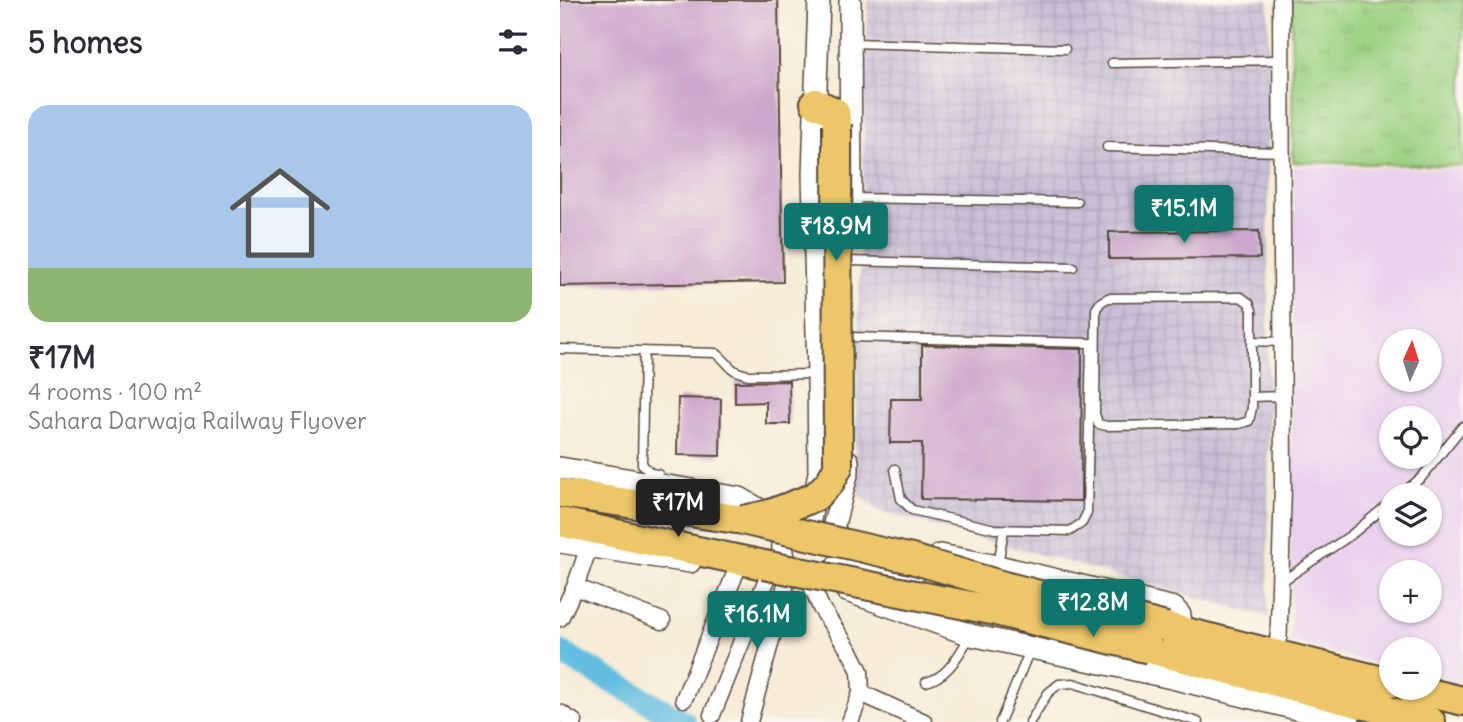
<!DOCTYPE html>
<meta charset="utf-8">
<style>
:root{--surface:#fff;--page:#f2f2f3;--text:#2b2b33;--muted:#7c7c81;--accent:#0f766e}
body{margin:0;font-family:Delius,sans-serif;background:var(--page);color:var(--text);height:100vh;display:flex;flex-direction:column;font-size:26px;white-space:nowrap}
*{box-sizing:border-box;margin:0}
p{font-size:23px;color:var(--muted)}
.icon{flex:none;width:38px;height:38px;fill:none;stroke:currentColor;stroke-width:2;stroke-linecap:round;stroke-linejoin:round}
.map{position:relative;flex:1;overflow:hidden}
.details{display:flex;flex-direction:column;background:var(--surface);width:560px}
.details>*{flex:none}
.needle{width:46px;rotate:3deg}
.fabs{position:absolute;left:819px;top:329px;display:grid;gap:14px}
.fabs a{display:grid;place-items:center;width:63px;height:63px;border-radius:50%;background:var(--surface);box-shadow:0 2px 5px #0004;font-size:35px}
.price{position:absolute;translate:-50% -60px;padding:0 16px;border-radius:7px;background:var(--accent);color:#fff;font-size:23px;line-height:46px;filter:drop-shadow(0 2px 4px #0008)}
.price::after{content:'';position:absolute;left:50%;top:42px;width:21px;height:16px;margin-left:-10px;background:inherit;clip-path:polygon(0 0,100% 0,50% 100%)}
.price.active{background:#222;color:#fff}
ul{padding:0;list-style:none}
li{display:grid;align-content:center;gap:14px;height:371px;padding:0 28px}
li span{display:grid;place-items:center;height:217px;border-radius:21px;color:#555}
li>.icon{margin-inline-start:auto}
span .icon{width:126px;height:126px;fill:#fffc;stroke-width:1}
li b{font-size:30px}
h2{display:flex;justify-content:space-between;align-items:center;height:84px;padding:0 28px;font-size:30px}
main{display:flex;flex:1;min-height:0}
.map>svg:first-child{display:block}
</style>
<main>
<section class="details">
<h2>5 homes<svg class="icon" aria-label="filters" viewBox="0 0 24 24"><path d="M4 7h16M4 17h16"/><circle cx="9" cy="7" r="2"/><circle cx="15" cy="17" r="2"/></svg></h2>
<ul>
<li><span style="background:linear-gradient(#a9c7e8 75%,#8fb573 0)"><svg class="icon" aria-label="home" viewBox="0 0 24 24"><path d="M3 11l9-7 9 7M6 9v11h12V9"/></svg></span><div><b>₹17M</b><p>4 rooms · 100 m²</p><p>Sahara Darwaja Railway Flyover</p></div></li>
</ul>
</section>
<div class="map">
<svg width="903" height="722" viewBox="0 0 903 722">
<defs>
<pattern id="industrial-grid" width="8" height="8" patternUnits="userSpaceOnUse" patternTransform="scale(1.75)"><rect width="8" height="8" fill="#c9bfd7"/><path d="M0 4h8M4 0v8" fill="none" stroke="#aea4b8"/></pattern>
<pattern id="grass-tufts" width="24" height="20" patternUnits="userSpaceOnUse" patternTransform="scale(1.75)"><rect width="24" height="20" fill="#9dd283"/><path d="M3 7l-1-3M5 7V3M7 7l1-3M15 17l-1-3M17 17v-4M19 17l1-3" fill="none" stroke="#88b471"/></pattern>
</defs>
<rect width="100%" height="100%" fill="#fbf7ec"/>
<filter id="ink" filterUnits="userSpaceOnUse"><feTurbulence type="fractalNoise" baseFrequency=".0143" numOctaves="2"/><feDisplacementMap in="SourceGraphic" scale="14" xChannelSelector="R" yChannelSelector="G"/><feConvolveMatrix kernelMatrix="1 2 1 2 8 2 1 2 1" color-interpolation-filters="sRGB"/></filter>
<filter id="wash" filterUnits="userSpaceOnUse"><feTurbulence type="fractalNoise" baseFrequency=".00686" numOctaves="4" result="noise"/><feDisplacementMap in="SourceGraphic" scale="28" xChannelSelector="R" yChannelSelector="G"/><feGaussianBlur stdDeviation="1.57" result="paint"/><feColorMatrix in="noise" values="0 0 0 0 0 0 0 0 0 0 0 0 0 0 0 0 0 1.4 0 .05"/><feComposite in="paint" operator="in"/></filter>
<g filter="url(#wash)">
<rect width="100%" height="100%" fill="#f6ecd7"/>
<path fill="#e9d2ee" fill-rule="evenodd" d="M734 166 903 169V684L870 676V649H831V667L730 642ZM831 341H870V380H831ZM831 418H870V457H831ZM831 495H870V534H831ZM831 572H870V611H831Z"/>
<path fill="url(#industrial-grid)" d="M308 0H708V617L317 510 301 496 294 476Z"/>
<path fill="url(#grass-tufts)" stroke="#6c7e50" stroke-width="2" d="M731 0H903V166L733 162Z"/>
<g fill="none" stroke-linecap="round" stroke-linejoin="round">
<path stroke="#62bde0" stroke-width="24" d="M0 652 124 722"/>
</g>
<g id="blocks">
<path fill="#cca6cb" d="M0 0H218L223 282 0 286Z
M699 231 700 258 549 259V232Z
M362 345 522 349 521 501 361 499 362 443H330L331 399H362Z
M229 381 230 424H206V402L175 403V382Z
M118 398 161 399 160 456 117 455Z"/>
</g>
</g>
<g filter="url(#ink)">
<use href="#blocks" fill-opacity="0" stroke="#57473a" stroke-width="2"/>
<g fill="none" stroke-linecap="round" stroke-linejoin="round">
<defs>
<path id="service" d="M291 43 505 49
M552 63 721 60
M547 147 722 152
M292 198 517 202
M290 261 513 267
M681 297 689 303 692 310V408L689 421 679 424 547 426 538 424 535 413 536 309 541 302 548 298Z
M289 337 531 343 527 513 522 523 510 531 435 529 352 510 341 499 335 469
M692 341 723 342
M0 349 156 353C171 364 167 371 189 375L258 374
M84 351 82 464 91 473 98 474
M692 397 723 396
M840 495 862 477 903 426
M280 562 360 582
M438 564 444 530
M721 582 791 535 831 502
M366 682C389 677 399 653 411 635
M440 722 470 650
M470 722 488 693 499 684 513 683 638 722"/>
<path id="minor" d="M249 579 261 608 291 653 300 671 301 693 290 722
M15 587 102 621
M0 618 15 587 29 547
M718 655 723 486 721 0
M301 693 364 722
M124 699 177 569
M0 713 14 722
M152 715 209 574
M189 722 229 573"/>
<path id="tertiary" d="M290 0 291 211
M0 468 180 498 214 518
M250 520 259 473 258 374 253 174 259 0
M273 528 288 471V461
M0 542 130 562
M380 555 438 566 614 608 620 615 622 631
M233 573C218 556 219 534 240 522
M254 579C279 575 291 552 275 531
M287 591 411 635 612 678 789 722"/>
<path id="trunk" d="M255 103 275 112 277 124
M0 493 183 520
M0 522 204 565
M606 627 831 683
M589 649 871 722
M849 688 903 701"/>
</defs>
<use href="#service" stroke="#57473a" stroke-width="11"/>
<use href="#minor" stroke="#57473a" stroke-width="19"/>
<use href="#tertiary" stroke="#57473a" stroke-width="24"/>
<use href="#trunk" stroke="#57473a" stroke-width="32"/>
<use href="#service" stroke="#fff" stroke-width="8"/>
<use href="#minor" stroke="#fff" stroke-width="16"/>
<use href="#tertiary" stroke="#fff" stroke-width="21"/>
<use href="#trunk" stroke="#ecc669" stroke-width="28"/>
<defs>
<path id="trunk-bridge" d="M183 520 210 514 255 497 270 482 278 467 277 124
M186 521 352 559 444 586 606 627
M204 565 431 610 589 649"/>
</defs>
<use href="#trunk-bridge" stroke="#57473a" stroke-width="32" stroke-linecap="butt"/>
<use href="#trunk-bridge" stroke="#ecc669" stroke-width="28"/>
</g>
</g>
</svg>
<div class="fabs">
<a><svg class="needle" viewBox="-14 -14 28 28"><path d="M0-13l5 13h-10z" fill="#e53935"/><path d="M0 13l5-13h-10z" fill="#7c7c81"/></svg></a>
<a><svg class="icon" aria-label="locate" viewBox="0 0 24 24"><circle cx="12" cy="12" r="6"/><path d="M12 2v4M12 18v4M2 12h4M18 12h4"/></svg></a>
<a><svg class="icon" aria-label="layers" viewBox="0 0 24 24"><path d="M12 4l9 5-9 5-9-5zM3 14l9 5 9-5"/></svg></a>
<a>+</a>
<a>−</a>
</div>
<b class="price" style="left:624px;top:245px">₹15.1M</b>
<b class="price" style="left:276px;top:263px">₹18.9M</b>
<b class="price active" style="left:118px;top:539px">₹17M</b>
<b class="price" style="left:533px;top:639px">₹12.8M</b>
<b class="price" style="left:197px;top:651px">₹16.1M</b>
</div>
</main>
